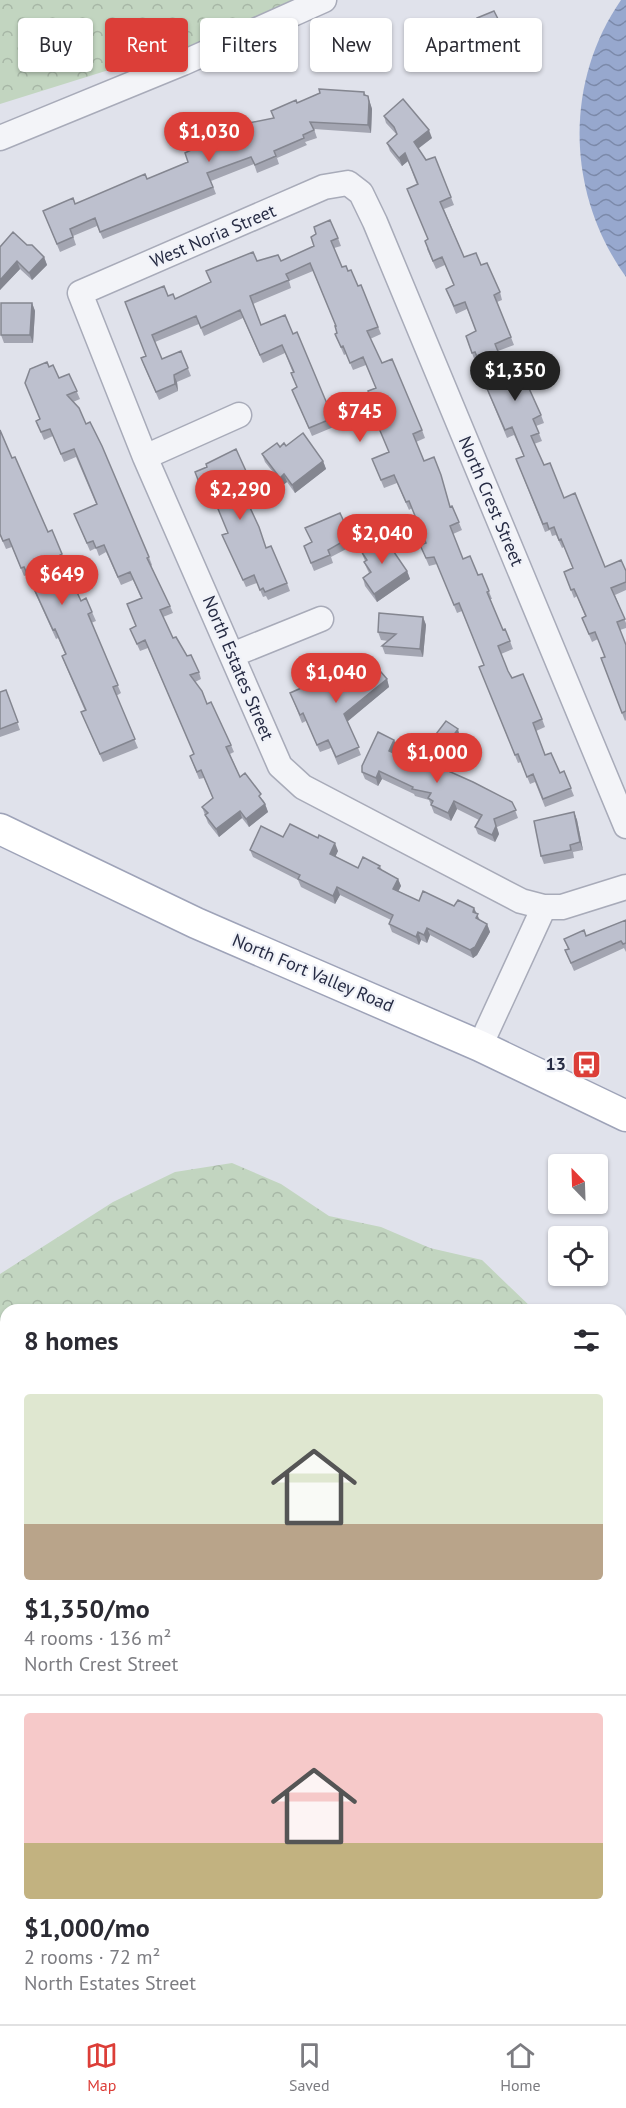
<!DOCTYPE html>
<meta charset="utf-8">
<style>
:root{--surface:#fff;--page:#f7f7f7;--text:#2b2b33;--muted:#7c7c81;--line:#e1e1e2;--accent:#dc3e38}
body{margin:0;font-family:"PT Sans",sans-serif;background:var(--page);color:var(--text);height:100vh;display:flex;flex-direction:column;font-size:22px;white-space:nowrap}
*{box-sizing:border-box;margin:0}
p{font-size:20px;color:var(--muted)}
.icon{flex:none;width:33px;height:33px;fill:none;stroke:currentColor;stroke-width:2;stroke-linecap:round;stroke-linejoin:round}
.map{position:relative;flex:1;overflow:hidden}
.drawer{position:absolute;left:0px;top:1304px;width:627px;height:722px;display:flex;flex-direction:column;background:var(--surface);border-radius:18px 18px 0 0;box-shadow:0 2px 4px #0004}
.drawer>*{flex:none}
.banner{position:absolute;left:18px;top:18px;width:591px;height:54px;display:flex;gap:12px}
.needle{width:39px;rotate:337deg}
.fabs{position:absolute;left:548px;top:1154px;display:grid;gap:12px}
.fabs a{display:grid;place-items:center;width:60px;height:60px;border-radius:6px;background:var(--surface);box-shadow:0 2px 4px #0004;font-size:30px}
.price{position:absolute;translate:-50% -51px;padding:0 14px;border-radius:21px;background:var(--accent);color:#fff;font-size:20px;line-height:39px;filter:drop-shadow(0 2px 3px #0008)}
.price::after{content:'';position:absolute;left:50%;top:36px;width:18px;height:14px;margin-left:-9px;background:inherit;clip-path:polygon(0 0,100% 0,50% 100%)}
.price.active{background:#222;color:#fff}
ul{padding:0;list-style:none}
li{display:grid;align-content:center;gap:12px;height:318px;padding:0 24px}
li+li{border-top:2px solid var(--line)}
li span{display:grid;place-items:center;height:186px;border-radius:6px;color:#555}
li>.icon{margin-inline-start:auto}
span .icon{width:108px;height:108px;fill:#fffc;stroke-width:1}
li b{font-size:26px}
h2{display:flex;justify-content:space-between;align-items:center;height:72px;padding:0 24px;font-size:26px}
.chip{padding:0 21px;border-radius:6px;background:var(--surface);box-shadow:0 2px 4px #0004;font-size:21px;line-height:54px}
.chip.active{background:var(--accent);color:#fff}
.menu{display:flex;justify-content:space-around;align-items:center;height:84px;border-top:2px solid var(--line);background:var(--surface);font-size:16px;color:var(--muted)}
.menu a{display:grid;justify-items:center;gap:3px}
.menu .active{color:var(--accent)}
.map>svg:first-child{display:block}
</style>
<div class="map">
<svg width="626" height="2024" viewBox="0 0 626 2024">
<defs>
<pattern id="forest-crowns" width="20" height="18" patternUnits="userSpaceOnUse" patternTransform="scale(1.5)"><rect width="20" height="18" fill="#c2d5c0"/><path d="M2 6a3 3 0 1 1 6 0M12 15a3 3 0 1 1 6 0" fill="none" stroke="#a7b7a6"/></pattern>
<pattern id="water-waves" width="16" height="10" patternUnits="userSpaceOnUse" patternTransform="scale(1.5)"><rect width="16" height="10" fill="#97a8ce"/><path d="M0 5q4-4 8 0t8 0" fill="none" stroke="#7b89a9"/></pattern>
</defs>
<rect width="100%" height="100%" fill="#e0e2eb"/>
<path fill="url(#forest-crowns)" d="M0 0H336L274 35 215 55 160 54 0 104Z
M232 1163 281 1184 329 1216 381 1227 430 1248 482 1260 533 1309 6 1310V1666L0 1668V1346L5 1341 0 1328V1274L113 1202 175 1172Z
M621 1413 626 1416V1861L621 1855Z"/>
<path fill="url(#water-waves)" d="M621 0H626V277C567 195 563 84 621 0Z"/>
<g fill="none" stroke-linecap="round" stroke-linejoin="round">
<path stroke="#97a8ce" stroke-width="5" d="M621 1602 626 1601
M0 1894 6 1892"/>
<defs>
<path id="minor" d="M0 138 183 63 324 0
M145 457 239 415
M232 655 321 619
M626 826 375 222 361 193 348 183 324 187 80 293 145 457 280 766 303 787 521 901 544 907H562L626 887
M480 1046 544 907
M0 1749 6 1758
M267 2019 270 2024
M7 2024 19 2019"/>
<path id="major" d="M0 829 196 923 480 1046 626 1116"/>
</defs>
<use href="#minor" stroke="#a8abb9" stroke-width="27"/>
<use href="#major" stroke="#9ea3b8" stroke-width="33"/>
<use href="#minor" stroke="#f3f4f8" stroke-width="24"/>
<use href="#major" stroke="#fff" stroke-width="30"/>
</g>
<path fill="#a3a5b1" d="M494 11 502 29 485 37 477 18Z
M364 92 370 103 372 109 371 133 314 129 317 138 305 142 307 145 277 158 279 164 257 173 254 164 211 181 216 194 103 239 97 226 73 236 76 245 60 252 43 211 75 204 147 179 188 162 229 138 274 118 297 103Z
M384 116 432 138 418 149 426 160 435 157 454 205 444 209 464 257 481 265 500 292 502 300 497 302 514 345 498 351 505 369 541 415 544 423 536 426 542 441 534 444 544 465 564 498 605 567 626 571V590L615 595 626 623V628L620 630 626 645V720L625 721 601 658 605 657 598 639 592 642 582 618 585 616 577 596 574 598 564 572 573 568 564 547 562 548 556 535 552 536 550 530 545 532 516 459 524 456 514 435 507 438 488 392 487 383 477 360 475 361 468 343 476 331 467 309 456 314 446 289 454 285 445 265 436 269 427 249 428 239 417 185 408 161 402 166 390 151 387 143 397 135 386 123Z
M338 238 341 246 334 248 342 267 348 271 358 286 361 285 381 334 370 339 382 363 422 430 425 438 416 442 424 461 441 475 450 506H452L462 530 453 534 463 559 478 575 482 574 492 599H490L503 630 510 641 513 649 501 654 508 671 542 719 545 727 536 731 545 755 560 773 564 771 574 796 545 807 535 782 530 784 521 762 518 763 482 674 484 665 462 611 457 613 437 564 429 566 420 545 425 543 412 508 409 510 397 483 384 488 372 459 389 452 375 408 376 388 366 365 353 370 346 354 344 355 335 334 337 333 336 326 313 271 289 281 291 288 253 304 261 325 293 334 336 426 312 436 292 390 297 388 293 373 285 353 263 363 243 318 204 336 199 324 155 342 162 359 181 351 191 376 177 382 178 391 159 400 144 366 141 358 146 356 125 302 168 296 175 299 257 261H281Z
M0 247 44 257 47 265 32 280 20 269 0 290Z
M32 303 35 311 33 343H4L1 335Z
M49 367 59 378 69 374 80 399 73 402 86 424 149 557 152 565 151 566 170 606 173 613 163 617 173 638 199 672 201 679 195 682 231 745 234 752 230 754 240 777 264 801 268 812 249 827 242 818 219 837 208 823 202 807 213 798 204 778 199 779 193 764 190 756 194 754 148 648 140 651 130 629 136 626 127 604 141 598 133 580 121 585 106 552 99 556 96 548 90 551 77 521 96 504 76 457 64 462 53 436 44 440 36 421 40 419Z
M0 430 12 458 48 532 62 554 65 563H64L81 601 92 612 96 621 91 623 121 693 116 696 138 748 103 762 81 712 85 711 65 664 62 656 65 654 58 638 56 639 27 575 24 576 12 547 6 549 0 535Z
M286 446 323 461 326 469 295 493 287 482 283 485 265 462 262 454 280 447Z
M198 480 251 482 253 489 244 493 259 527 266 548 287 583 290 591 268 600 266 596 263 597 257 583 246 587 222 535 228 533 214 499 207 503Z
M351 537 354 545 331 557 333 563 314 571 304 546Z
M361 551 407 571 410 579 377 602 365 586 363 578 369 573 367 569 364 562 365 561Z
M423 617 426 625 423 657 385 654 382 646 388 641 381 640 378 632Z
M387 679 389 687 347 721 361 755 338 765 331 748 320 752 306 721 302 723 293 700 331 687Z
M6 690 20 730 0 737V692Z
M459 733 449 747 438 738 436 734Z
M394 740 397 747 394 753 423 767 512 802 518 818 497 827 499 834 495 842 478 834 475 827 479 820 457 809 451 821 434 813 429 800 415 796 414 794 382 779 378 786 365 779 362 772Z
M574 812 577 820 583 850 573 852 574 858 544 864 541 856Z
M283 837 338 851 335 856 358 868 380 866 382 870 398 879 401 886 398 891 419 901 474 908 480 920 487 924 490 932 477 955 473 958 430 935 427 943 421 940 419 945 392 932 389 924 391 920 340 895 335 904 301 887 298 880 253 857 250 850Z
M626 920V952L624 948 574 971 565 950 568 949 564 939 586 936Z
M0 1824 6 1836V1839L0 1842Z
M626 1885V1940L624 1934 621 1935V1887Z
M6 1925V1974H5L6 1985 0 1987V1928Z
M626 1961V2021L619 2024H489V2019H621V1964Z
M130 2019H186L188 2024H135Z"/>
<path fill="#848690" d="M368 96 372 109 371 133 368 125Z
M429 130 432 138 416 150 414 142Z
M405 153 408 161 402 166 399 158Z
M44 257 47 265 32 280 29 273Z
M17 261 20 269 0 290V280Z
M32 303 35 311 33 343 30 335Z
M174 375 177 382 178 391 175 384Z
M323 461 326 469 295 493 292 485Z
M284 474 287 482 283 485 280 478Z
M407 571 410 579 377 602 374 594Z
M423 617 426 625 423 657 420 649Z
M387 679 389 687 347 722 344 714Z
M458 729 459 733 449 747 448 743Z
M394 740 397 747 392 758 389 751Z
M379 771 382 779 378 786 376 778Z
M454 801 457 809 451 821 448 813Z
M265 804 268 812 249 827 246 819Z
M240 811 242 818 219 837 216 829Z
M574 812 577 820 583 850 580 842Z
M494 819 499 834 495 842 492 835Z
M335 843 338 851 333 862 330 854Z
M398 879 401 886 396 896 393 889Z
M337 887 340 895 335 904 333 896Z
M474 908 480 922 478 926 473 912Z
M487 924 490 932 477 955 473 958 470 950Z
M427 928 430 935 427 943 424 935Z
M418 932 421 940 419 945 416 937Z
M186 2019 188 2024H181Z"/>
<path fill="#bdc0ce" stroke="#848690" stroke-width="1.5" d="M494 11 501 25 483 33 477 18Z
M319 89 364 92V95L368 96 369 102 368 125 310 122 314 130 303 135 304 138 274 151 276 156 255 165 251 157 207 173 213 187 100 232 95 218 70 229 73 237 57 244 43 211 73 198 75 204 145 174 147 179 188 162 185 153 197 147 229 138 227 134 249 123 274 118 271 111 296 100 297 103 320 93Z
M403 99 429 130 414 142 426 160 435 157 451 197 440 202 464 257 476 253 481 265 487 263 500 292 494 295 511 337 495 344 505 369 518 364 541 415 533 419 539 433 531 436 544 465 550 463 564 498 575 493 605 567 621 560 626 571V582L611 588 625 619 617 622 626 645V711L622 713 601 658 605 657 595 632 589 634 582 618 586 616 574 589 571 590 564 572 573 568 561 539 559 540 554 527 549 529 547 523 543 524 516 459 524 456 512 427 505 430 485 384 488 383 475 352 472 353 466 336 476 331 465 302 454 306 446 289 454 285 442 257 433 261 425 241 428 239 407 189 418 184 405 153 399 158 387 143 397 134 394 127 384 116Z
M330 220 338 238 331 241 342 267 346 266 348 271 351 270 358 286 361 285 378 327 367 331 382 363 392 359 422 430 413 434 424 461 434 457 441 475 450 507 452 506 459 522 450 526 463 559 470 556 478 575 482 574 489 591 487 592 503 630 505 629 510 641 498 646 508 671 512 678 523 674 542 719 533 723 545 755 551 753 560 773 564 771 571 788 543 799 533 774 527 777 518 754 515 755 479 667 484 665 459 603 454 605 434 557 426 558 420 545 426 543 409 501 406 502 394 475 381 480 372 459 389 452 370 407 375 408 368 391 376 388 363 357 350 363 343 346 341 347 335 334 337 333 335 326H336L310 263 286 274 289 280 250 296 261 325 285 315 293 334 297 332 333 418 309 428 292 390 297 387 291 373 294 372 282 345 260 355 240 310 201 328 196 316 152 335 162 359 181 351 188 368 174 375 175 384 156 392 141 358 146 356 125 302 164 286 168 296 173 294 175 299 211 282 206 271 253 252 257 261 278 255 281 261 314 246 311 237 316 234 314 227Z
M13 232 27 245H32L44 257 29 273 17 261 0 280V247Z
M1 303H32L30 335H1Z
M47 362 49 367 53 365 59 378 69 374 77 391 67 395 79 408 86 424 90 422 102 446 149 557 147 558 170 606 160 610 173 638 176 637 187 656 191 655 199 672 190 675 202 691 207 704 211 702 231 745 226 747 240 777 245 773 261 794 259 796 265 804 246 819 240 811 216 829 205 815 208 813 202 807 213 798 201 770 197 772 190 756 194 754 145 640 137 644 130 629 136 626 127 604 142 598 130 572 118 577 104 545 96 548 93 541 87 543 74 514 97 504 74 449 61 454 50 429 41 432 36 421 40 419 25 383 30 369Z
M0 430 12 458 15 457 48 532 52 530 62 554 60 555 81 601 86 598 92 612 88 614 118 685 113 687 135 739 100 754 81 712 86 710 62 656 66 654 55 629 53 630 24 567 21 568 9 539 3 541 0 534Z
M303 433 323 461 292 485 284 474 280 478 262 454 277 443 280 447 284 443 286 446Z
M236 449 251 482 240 486 259 527 266 548 271 546 287 583 265 592 263 588 260 590 254 575 243 580 222 535 228 533 211 492 204 495 195 472 207 467 206 464Z
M340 513 351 537 328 550 330 555 311 563 304 546 312 542 305 528Z
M383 536 407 571 374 594 363 578 371 572 364 562 367 560 361 551Z
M379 613 423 617 420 649 382 646 396 634 378 632Z
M368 657 387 679 344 714 359 747 336 757 328 740 317 745 303 713 300 715 290 693 308 685 305 678 324 670 331 687Z
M6 690 18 722 0 729V692Z
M446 721 458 729 448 743 436 734Z
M378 732 394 740 389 751 423 767 426 761 473 782 512 802 516 810 494 819 496 826 492 835 475 827 482 815 454 801 448 813 431 805 433 801 428 798 431 793 412 789 413 787 379 771 376 778 362 772V766Z
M574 812 580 842 570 845 571 850 541 856 534 821Z
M290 824 318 838 319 835 335 843 330 854 358 868 363 857 380 866 378 868 398 879 393 889 419 901 423 891 454 906 458 900 474 908 473 912 478 914 476 918 487 924 475 947 470 950 427 928 424 935 418 932 416 937 389 924 393 915 337 887 333 896 298 879 300 875 250 850 261 826 283 837Z
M626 920V943L623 944 621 941 571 963 565 950 569 949 564 939 584 930 586 936Z
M0 1824 4 1830 0 1832Z
M626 1885V1934L624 1935 621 1927V1887Z
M6 1925V1965L2 1967 6 1976 0 1978V1928Z
M626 1961V2011L621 2014V1964Z
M70 2019H77L79 2024H59Z
M134 2019H186L181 2024H138Z
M323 2019H371L374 2024H326Z
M454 2019H467L487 2024H453Z
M489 2019H610L600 2024H489Z"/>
<defs>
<symbol id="bus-square" viewBox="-11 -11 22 22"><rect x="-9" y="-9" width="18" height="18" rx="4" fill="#dc3e38" stroke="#f0f2f8"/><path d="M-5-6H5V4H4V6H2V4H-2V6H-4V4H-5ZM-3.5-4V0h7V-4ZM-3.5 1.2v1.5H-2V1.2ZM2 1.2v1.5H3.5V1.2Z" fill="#fff"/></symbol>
</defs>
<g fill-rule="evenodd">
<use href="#bus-square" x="570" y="1048" width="33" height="33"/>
</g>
<g text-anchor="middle" stroke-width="4.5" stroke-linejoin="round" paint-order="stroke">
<g font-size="18" fill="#272c44" stroke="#f0f2f8">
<text transform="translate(213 236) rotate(-23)" y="6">West Noria Street</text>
<text transform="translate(491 501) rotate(67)" y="6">North Crest Street</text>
<text transform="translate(238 668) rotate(67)" y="6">North Estates Street</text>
<text transform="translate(313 973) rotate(23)" y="6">North Fort Valley Road</text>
</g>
<g font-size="18" font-weight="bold" fill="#272c44" stroke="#f0f2f8" text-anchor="end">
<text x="566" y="1070">13</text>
</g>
</g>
</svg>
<div class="fabs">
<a><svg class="needle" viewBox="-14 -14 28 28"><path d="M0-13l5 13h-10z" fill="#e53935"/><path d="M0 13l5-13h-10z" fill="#7c7c81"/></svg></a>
<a><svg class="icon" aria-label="locate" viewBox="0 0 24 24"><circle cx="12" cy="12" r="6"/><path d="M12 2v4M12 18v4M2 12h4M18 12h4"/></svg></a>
</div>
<b class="price" style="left:209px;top:163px">$1,030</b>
<b class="price active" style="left:515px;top:402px">$1,350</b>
<b class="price" style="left:360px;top:443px">$745</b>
<b class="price" style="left:240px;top:521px">$2,290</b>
<b class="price" style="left:382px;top:565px">$2,040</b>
<b class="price" style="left:62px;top:606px">$649</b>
<b class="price" style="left:336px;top:704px">$1,040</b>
<b class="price" style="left:437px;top:784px">$1,000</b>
<div class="banner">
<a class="chip">Buy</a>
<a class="chip active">Rent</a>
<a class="chip">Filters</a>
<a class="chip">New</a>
<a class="chip">Apartment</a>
</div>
<section class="drawer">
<h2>8 homes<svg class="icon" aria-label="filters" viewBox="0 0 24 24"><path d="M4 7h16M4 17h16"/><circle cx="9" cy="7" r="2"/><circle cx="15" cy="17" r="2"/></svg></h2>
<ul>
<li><span style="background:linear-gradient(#dfe7d0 70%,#b9a48a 0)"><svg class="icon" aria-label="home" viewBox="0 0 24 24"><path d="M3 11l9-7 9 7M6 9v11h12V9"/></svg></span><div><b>$1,350/mo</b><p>4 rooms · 136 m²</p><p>North Crest Street</p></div></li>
<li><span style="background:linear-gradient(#f6c9c9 70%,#c2b280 0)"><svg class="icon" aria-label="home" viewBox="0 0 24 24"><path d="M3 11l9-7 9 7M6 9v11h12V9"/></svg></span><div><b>$1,000/mo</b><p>2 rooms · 72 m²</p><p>North Estates Street</p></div></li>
</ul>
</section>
</div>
<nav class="menu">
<a class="active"><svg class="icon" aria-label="map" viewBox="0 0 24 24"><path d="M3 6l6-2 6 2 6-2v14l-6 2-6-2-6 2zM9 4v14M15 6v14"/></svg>Map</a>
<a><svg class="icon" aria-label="saved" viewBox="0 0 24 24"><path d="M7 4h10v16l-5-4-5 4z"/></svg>Saved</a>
<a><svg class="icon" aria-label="home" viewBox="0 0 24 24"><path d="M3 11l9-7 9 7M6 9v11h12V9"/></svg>Home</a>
</nav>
